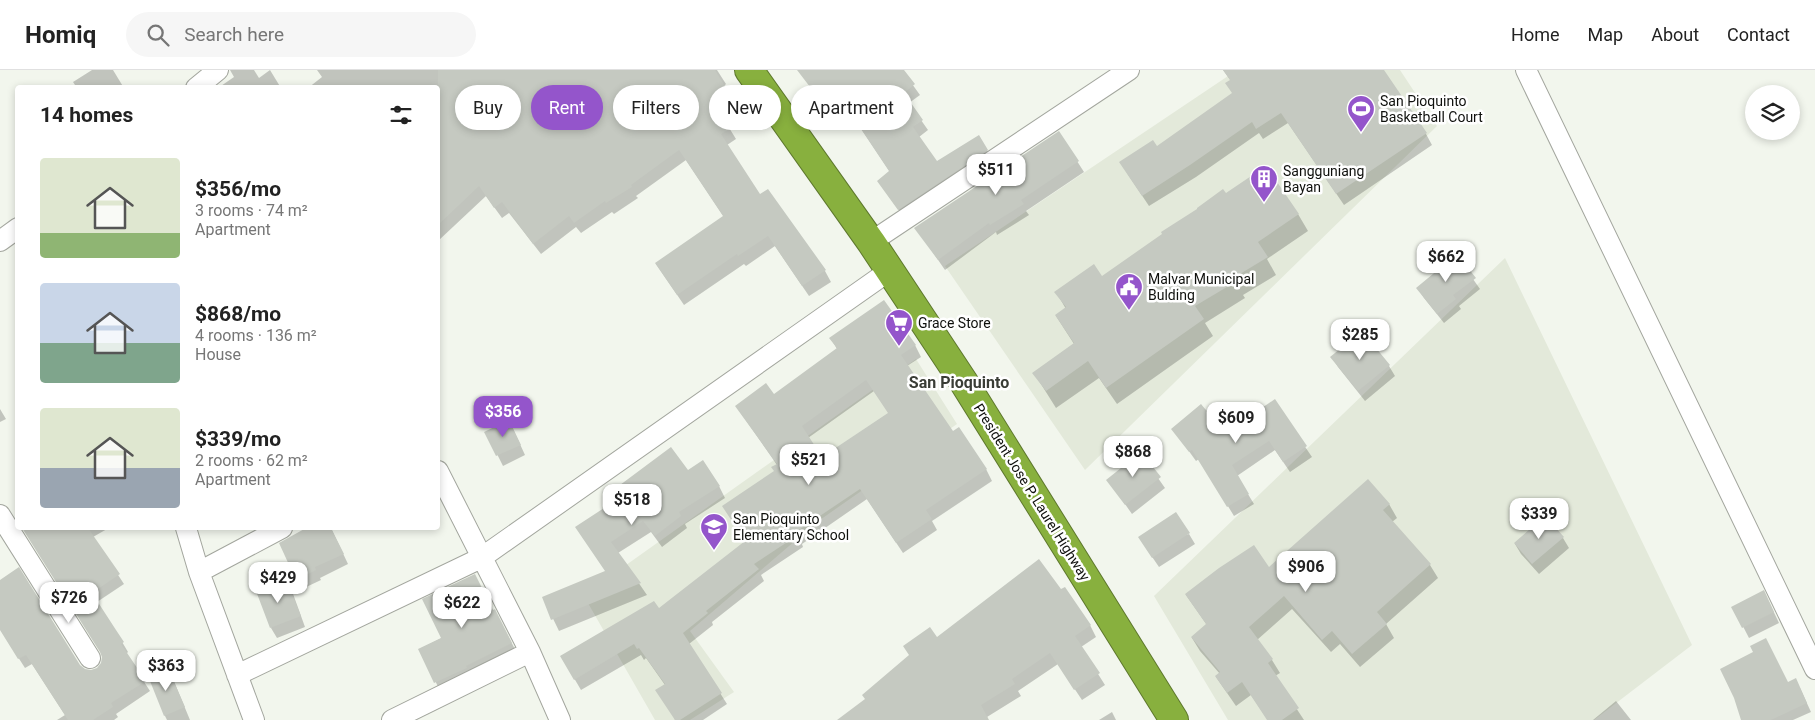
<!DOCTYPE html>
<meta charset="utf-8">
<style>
:root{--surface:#fff;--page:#f6f6f6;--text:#222;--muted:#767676;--line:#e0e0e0;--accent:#9455cb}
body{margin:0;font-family:Roboto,sans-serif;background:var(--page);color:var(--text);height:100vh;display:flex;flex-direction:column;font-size:19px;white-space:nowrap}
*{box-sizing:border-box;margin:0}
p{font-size:16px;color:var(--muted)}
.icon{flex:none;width:28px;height:28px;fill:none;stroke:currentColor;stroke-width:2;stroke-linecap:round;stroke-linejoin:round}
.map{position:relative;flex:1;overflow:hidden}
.panel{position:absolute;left:15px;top:15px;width:425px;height:445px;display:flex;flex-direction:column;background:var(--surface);border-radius:5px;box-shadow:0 2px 8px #0003}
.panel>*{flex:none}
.hud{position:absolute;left:455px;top:15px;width:475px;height:45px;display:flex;gap:10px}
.controls{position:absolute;left:1745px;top:15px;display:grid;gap:10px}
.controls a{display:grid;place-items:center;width:55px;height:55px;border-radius:50%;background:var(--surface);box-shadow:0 2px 8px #0003;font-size:25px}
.price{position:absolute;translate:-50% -42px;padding:0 11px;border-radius:10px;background:#fff;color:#222;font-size:16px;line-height:32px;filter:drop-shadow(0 1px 2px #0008)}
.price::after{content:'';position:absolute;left:50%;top:30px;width:15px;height:11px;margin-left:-8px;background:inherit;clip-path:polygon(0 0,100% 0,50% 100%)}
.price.active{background:var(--accent);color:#fff}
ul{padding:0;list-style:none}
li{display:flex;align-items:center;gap:15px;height:125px;padding:0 25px}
li span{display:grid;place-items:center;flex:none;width:140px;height:100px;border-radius:5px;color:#555}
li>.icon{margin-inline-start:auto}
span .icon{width:60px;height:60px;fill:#fffc;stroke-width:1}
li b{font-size:21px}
h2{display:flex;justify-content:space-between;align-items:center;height:60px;padding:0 25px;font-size:21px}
.pill{padding:0 18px;border-radius:22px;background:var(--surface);box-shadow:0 2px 8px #0003;font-size:18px;line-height:45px}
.pill.active{background:var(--accent);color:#fff}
header{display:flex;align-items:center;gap:30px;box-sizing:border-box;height:70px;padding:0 25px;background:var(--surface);border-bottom:1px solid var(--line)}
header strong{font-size:24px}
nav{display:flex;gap:28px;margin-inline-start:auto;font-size:18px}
.search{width:350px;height:45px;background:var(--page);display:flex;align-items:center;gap:12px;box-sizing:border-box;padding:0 18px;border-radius:28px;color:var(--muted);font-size:19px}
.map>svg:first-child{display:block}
</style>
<header>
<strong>Homiq</strong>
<div class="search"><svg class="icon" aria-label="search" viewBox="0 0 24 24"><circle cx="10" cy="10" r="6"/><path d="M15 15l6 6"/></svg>Search here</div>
<nav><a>Home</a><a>Map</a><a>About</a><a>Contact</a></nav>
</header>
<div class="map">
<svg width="1815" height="650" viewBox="0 0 1815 650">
<rect width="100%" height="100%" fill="#f2f6ed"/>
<path fill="#e3e9da" d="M1237 0H1400L1437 56 1085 400 945 196Z
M1505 188 1692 575 1594 650H1228L1154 526Z
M916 289 957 354 817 452 690 561 734 622 690 650H655L581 521 605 510Z"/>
<path fill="#0003" fill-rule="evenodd" d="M92 0H113L124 18H72L75 15 73 12Z
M230 0H254L259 8 270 0 281 18H218L234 7Z
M317 0H717L726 14 724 16 734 34 720 43 736 69 727 75 760 126 825 201 831 212 809 226 775 176 746 196 744 194 684 235 656 194 724 147 686 90 636 126 638 128 614 144 612 142 581 163 576 157 541 184 509 143 502 148 486 126 438 171V18H308L322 7Z
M809 0H902L920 25 909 33 928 60 919 67 937 93 987 80 993 90 905 149 878 111 890 102 862 60 868 55 845 25 827 39 803 6Z
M1223 0H1369L1426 64 1432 75 1344 135 1288 53 1263 69 1259 63 1196 107 1149 136 1127 103 1157 78 1233 24 1231 11Z
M1059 63 1084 102 1026 141 1029 145 997 165 996 162 945 200 916 158Z
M1226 125 1298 144 1308 161 1267 189 1276 205 1243 225 1245 228 1205 253 1213 266 1117 334 1099 308 1056 338 1034 303 1074 274 1056 246 1066 239 1056 222 1102 208Z
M1456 185 1480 219 1459 236 1461 239 1444 253 1424 228 1418 218Z
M1362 262 1389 296 1395 306 1365 331 1338 297 1332 287Z
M831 269 915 275 921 287 907 296 953 363 986 399 992 411 932 451 937 460 903 483 867 429 802 474 803 477 761 505 764 511 712 552 713 555 689 574 727 634 703 650H675L665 615 646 588 644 590 641 585 581 620 561 586 659 540 746 472 777 395 736 336 773 326 837 279ZM874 321 889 343 822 388 808 368Z
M1274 331 1312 387 1290 402 1275 380 1237 406 1254 434 1234 446 1199 389 1196 391 1173 359 1225 364Z
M0 339 6 349 0 352Z
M514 361 525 385 503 396 486 362Z
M1141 384 1165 418 1132 444 1108 410Z
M688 401 719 416 725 428 685 454 687 458 662 477 651 462 618 483 647 525 559 561 543 528 609 506 584 468 628 425 622 415Z
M1389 434 1397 448 1392 452 1430 495 1438 508 1386 554 1394 568 1360 597 1340 574 1331 582 1292 539 1257 570 1272 590 1280 603 1275 606 1304 650H1268L1251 625 1236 636 1216 607 1220 604 1200 581 1192 568 1207 555 1186 525 1268 499Z
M23 458 107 459 93 467 124 514 97 532 115 560 128 582 126 584 150 621 116 644 118 647 114 650H57L65 645 32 594 25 598 0 559V512L84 600 91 601 97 599 102 594 103 587 102 583Z
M306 458H331L348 494 320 508 321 510 302 519 297 509Z
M1189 464 1195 474 1159 497 1146 478Z
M1563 468 1569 478 1539 504 1521 484 1515 474Z
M286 510 292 521 305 557 277 568 271 558Z
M1060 521 1090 555 1096 567 1081 577 1105 615 1082 630 1058 594 1018 621 1021 626 987 647 988 650H839L866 630 937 569Z
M1769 532 1779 553 1749 568 1733 537Z
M493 542 500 551 517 583 441 623 420 579Z
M167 599 173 609 190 650H167L165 646Z
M1788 613 1800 618 1811 642 1793 650H1743L1736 628Z
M1616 631 1631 650H1593Z
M1112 642 1116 650H1099Z"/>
<path fill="#c5c9c1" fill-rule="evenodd" d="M438 0H715L729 23 715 31 731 58 721 64 760 124 768 119 826 200 802 216 768 166 738 186 737 184 677 225 655 193 723 146 679 80 631 115 632 117 606 133 605 131 574 153 569 146 533 174 502 132 494 138 479 116 438 155Z
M797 0H904L915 14 904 23 923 50 913 57 937 91 979 65 988 80 898 140 877 111 889 101 861 59 868 54 838 16 820 30Z
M1223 0H1384L1427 63 1336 124 1281 43 1256 59 1252 52 1190 95 1142 126 1119 92 1153 70 1157 76 1232 23 1225 13 1230 10Z
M1059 61 1079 91 1021 130 1024 134 990 155 989 153 938 190 914 158Z
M1266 96 1299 144 1258 172 1268 187 1235 207 1237 211 1195 236 1204 249 1106 318 1088 291 1046 321 1032 303 1074 273 1055 245 1066 237 1054 222 1094 194 1102 206 1162 164 1161 162 1197 139V138L1223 119 1226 123Z
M1456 183 1476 208 1453 225 1456 229 1437 244 1416 218 1439 199 1437 197Z
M884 230 916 275 901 285 953 361 959 357 987 399 926 440 932 449 896 473 860 419 796 462 798 465 754 494 759 499 706 541 708 543 683 563 722 623 680 650H675L655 620 665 614 639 578 637 579 634 574 574 610 560 586 654 531 659 538 745 471 722 436 774 401 771 397 777 394 735 336 766 313 774 324 837 278 829 268ZM866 310 888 343 822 387 802 356Z
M1362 261 1390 295 1358 321 1330 287Z
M1275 329 1307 376 1283 392 1269 371 1232 395 1249 424 1227 437 1192 380 1189 382 1171 359 1201 334 1225 363Z
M509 350 521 375 496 386 484 362Z
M671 377 688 400 703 390 720 416 679 442 681 446 655 466 643 451 611 472 641 513 551 550 542 527 605 501 575 457 627 423 620 415Z
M1141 382 1161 407 1125 435 1106 410Z
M1368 409 1390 434 1383 440 1431 494 1377 542 1387 554 1352 584 1332 561 1322 570 1284 526 1249 557 1273 589 1268 593 1299 638 1282 650H1267L1242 612 1227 623 1215 606 1220 602 1191 567 1206 554 1185 524 1219 498 1254 475 1269 497Z
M1176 442 1190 463 1152 488 1138 467Z
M1545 446 1564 467 1532 494 1514 473Z
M22 458H88L120 504 92 523 116 560 124 572 121 574 146 611 111 633 113 637 93 650H68L26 585 18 589 0 560V510L19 497 80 595 85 599 91 600 97 598 101 593 102 587 100 582Z
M306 458H331L344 484 315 497 316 500 296 510 279 473Z
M1039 489 1061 519 1065 517 1091 555 1075 566 1100 603 1074 620 1050 583 1012 609 1015 614 981 635 989 650H837L865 629 862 625 909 585 903 576 930 557 937 567Z
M475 504 493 540 495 539 512 573 466 596 467 598 434 613 418 579 441 568 422 529Z
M286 509 301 546 270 558 256 521Z
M1764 520 1774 542 1742 558 1731 537Z
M1766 568 1788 612 1796 608 1807 633 1771 650H1741L1734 628 1720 599 1753 582 1750 576Z
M168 598 185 637 164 646 148 606Z"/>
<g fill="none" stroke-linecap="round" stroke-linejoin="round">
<defs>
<path id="street" d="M1526 0 1815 599
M196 18 218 0
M0 171 18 158
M871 172 1129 0
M438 401 530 582 560 650
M0 445 90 588
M186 458 199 502 254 650
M199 502 282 458
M237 605 481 488 889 201
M392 650 530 582"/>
<path id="highway" d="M749 0 871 172 963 311 1174 650"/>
</defs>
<use href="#street" stroke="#a3a69e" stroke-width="22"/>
<use href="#highway" stroke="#5e782d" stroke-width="30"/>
<use href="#street" stroke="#fff" stroke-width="20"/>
<use href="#highway" stroke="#88b03e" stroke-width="28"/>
</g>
<defs>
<symbol id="stadium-pin" viewBox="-11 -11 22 30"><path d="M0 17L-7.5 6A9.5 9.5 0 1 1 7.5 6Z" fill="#9455cb" stroke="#fff"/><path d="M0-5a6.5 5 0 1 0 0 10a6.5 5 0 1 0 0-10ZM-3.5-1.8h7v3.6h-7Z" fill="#fff"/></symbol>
<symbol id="building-pin" viewBox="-11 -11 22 30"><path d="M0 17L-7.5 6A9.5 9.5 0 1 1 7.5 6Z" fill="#9455cb" stroke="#fff"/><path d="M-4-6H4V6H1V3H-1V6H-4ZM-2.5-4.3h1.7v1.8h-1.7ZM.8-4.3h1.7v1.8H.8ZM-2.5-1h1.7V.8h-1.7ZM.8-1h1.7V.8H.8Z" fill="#fff"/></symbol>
<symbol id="civic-pin" viewBox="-11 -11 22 30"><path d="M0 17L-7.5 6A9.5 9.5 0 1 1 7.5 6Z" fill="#9455cb" stroke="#fff"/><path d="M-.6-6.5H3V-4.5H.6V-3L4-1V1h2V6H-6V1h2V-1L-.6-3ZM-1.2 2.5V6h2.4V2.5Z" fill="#fff"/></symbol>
<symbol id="supermarket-pin" viewBox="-11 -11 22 30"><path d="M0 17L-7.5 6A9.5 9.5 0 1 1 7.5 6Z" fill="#9455cb" stroke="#fff"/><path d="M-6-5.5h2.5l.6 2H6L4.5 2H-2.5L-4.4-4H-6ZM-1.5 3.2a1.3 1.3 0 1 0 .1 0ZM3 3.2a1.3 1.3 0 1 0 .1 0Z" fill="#fff"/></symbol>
<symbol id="school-pin" viewBox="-11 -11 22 30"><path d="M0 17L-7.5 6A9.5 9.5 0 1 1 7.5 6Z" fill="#9455cb" stroke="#fff"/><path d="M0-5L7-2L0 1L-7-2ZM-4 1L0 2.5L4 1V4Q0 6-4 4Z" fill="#fff"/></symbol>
</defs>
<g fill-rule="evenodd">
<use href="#stadium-pin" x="1345" y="23" width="32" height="43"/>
<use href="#building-pin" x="1248" y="93" width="32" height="43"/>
<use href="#civic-pin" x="1113" y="201" width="32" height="43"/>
<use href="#supermarket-pin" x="883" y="237" width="32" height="43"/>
<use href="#school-pin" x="698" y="441" width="32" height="43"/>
</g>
<g text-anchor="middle" stroke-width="5" stroke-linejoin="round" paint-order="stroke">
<g font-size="14" fill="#0f100d" stroke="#fff" text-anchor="start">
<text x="1380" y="36">San Pioquinto<tspan x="1380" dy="16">Basketball Court</tspan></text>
<text x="1283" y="106">Sangguniang<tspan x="1283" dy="16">Bayan</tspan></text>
<text x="1148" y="214">Malvar Municipal<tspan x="1148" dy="16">Bulding</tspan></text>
<text x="918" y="258">Grace Store</text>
<text x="733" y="454">San Pioquinto<tspan x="733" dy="16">Elementary School</tspan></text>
</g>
<g font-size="14" fill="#0f100d" stroke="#fff">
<text transform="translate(1032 422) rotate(58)" y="5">President Jose P. Laurel Highway</text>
</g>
<g font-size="16" font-weight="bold" fill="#3a3d36" stroke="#fff">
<text x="959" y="318">San Pioquinto</text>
</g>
</g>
</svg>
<div class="controls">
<a><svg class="icon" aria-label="layers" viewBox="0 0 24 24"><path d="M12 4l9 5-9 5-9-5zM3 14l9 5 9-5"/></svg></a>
</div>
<b class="price" style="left:996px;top:126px">$511</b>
<b class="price" style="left:1446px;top:213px">$662</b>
<b class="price" style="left:1360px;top:291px">$285</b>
<b class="price active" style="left:503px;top:368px">$356</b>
<b class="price" style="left:1236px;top:374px">$609</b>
<b class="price" style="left:1133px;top:408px">$868</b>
<b class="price" style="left:809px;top:416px">$521</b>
<b class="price" style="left:632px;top:456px">$518</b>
<b class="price" style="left:1539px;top:470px">$339</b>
<b class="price" style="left:1306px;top:523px">$906</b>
<b class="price" style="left:278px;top:534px">$429</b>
<b class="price" style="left:69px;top:554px">$726</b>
<b class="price" style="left:462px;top:559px">$622</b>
<b class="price" style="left:166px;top:622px">$363</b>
<div class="hud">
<a class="pill">Buy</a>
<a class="pill active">Rent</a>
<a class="pill">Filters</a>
<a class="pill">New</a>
<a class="pill">Apartment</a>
</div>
<section class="panel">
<h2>14 homes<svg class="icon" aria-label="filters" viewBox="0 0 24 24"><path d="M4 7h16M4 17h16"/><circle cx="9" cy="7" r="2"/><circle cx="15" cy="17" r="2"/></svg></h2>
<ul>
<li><span style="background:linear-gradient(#dfe7d0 75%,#8fb573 0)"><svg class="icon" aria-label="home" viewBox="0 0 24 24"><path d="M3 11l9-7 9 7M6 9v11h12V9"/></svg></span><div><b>$356/mo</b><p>3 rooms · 74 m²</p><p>Apartment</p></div></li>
<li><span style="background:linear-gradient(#c9d6e8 60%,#7fa58c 0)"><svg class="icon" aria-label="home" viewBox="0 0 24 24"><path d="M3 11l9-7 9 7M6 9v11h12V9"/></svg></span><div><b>$868/mo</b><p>4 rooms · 136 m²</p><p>House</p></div></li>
<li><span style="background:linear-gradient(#dfe7d0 60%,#9aa5b1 0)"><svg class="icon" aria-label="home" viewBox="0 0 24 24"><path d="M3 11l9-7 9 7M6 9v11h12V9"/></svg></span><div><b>$339/mo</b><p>2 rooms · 62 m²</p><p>Apartment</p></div></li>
</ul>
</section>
</div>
